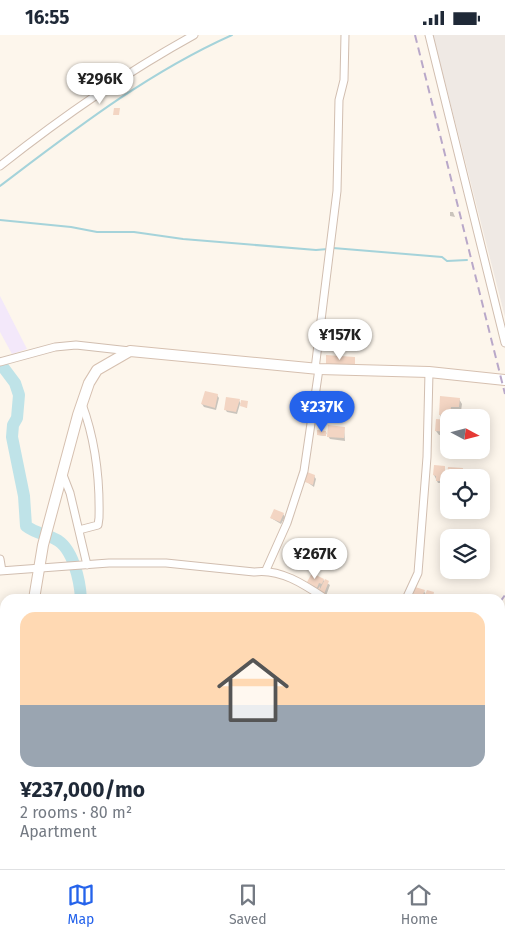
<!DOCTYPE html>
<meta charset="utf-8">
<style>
:root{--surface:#fff;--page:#f6f6f7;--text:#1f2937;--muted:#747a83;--line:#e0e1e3;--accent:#2563eb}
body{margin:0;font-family:"Fira Sans",sans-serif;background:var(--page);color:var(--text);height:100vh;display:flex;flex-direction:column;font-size:19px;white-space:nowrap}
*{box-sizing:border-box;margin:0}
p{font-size:16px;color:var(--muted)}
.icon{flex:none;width:28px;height:28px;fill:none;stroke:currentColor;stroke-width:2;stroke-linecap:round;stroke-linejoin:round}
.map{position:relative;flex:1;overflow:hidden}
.drawer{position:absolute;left:0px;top:559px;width:505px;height:276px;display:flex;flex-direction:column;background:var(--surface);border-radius:15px 15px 0 0;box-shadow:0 2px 12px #0003}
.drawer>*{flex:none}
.needle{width:32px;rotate:97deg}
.buttons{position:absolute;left:440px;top:374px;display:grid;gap:10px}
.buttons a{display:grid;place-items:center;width:50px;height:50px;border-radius:10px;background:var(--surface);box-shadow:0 2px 12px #0003;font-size:25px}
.price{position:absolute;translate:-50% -42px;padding:0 11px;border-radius:18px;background:#fff;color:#222;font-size:16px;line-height:32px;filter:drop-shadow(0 1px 2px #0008)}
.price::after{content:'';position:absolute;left:50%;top:30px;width:15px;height:11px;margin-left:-8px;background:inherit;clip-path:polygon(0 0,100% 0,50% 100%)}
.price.selected{background:var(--accent);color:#fff}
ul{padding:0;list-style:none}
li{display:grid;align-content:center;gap:10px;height:265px;padding:0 20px}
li+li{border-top:1px solid var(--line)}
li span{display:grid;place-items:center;height:155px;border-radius:15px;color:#555}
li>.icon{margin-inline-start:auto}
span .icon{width:90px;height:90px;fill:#fffc;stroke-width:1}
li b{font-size:21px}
.status{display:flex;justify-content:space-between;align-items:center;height:35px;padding:0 25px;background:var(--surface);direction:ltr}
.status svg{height:14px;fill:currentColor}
.tabs{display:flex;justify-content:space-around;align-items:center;height:70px;border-top:1px solid var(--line);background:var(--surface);font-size:14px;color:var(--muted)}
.tabs a{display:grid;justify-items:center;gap:2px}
.tabs .selected{color:var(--accent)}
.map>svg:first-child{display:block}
</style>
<div class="status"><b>16:55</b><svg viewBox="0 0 49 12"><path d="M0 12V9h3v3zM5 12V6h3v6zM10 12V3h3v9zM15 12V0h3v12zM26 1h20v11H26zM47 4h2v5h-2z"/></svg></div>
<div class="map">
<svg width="505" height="834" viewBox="0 0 505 834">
<rect width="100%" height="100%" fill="#fdf6ec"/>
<path fill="#efe9e4" d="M433 0H505V282Z"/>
<path fill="#f3e8fa" d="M0 261 27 314 12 319 0 297Z"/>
<path fill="#0003" d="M450 177H453L455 182 450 181Z
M217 360 219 363 216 375 204 372 202 369Z
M459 364 462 369 461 376H453V382L443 386 440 380Z
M239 365 241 370 247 368V373L240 369 237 379 227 377 225 374Z
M449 387V401L439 400 436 396Z
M344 393 345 406 330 404 326 398V401L318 400 326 397 328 401Z
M444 433 446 445 449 433 462 434 465 442H449V453L447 448H438L434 440Z
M314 441 316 444 314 452 307 447Z
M283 479 285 482 281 489 271 483Z
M323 545 330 550 326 561 308 547Z
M424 556 426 560 433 558 435 562 436 560 442 564H414Z"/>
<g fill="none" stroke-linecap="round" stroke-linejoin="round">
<path stroke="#a5d3da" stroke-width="2" d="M0 151C74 95 147 38 232 0
M0 185 71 192 97 197H134L183 204 316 215 328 214
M333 213 442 222 447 226 467 225
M0 826H5
M35 830 66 834"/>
<path stroke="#bfe3e8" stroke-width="12" d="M0 328 15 348 19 360 17 383 13 390 12 402 24 461 26 491C35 498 45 499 55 504 73 512 80 546 81 564
M500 729 505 726
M136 830 140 834"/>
</g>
<path fill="#f3d5c3" d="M114 73H120L119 80H113Z
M326 320 355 322V331L326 329Z
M205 356 218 359 215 373 201 369Z
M440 361 460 363 459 372H451L450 380H439Z
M226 362 240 364 236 377 224 375Z
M241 365 248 366 247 373 240 371Z
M436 384 449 385V397L435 396Z
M328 390 345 392 344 403 327 402Z
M317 395 326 396V401L317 400Z
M434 430 445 431V446H436V441L433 440Z
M448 432 463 433 462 442H449V450H446Z
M307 437 315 440 313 450 305 447Z
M274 474 284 478 280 487 270 483Z
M312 538 324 544 322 549 319 548 317 553 307 547Z
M325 544 329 546 324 559 317 555 320 551V554Z
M415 552 425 555 421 564H412Z
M427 555 434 557 432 564H423Z
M0 689 4 694 3 703H0Z"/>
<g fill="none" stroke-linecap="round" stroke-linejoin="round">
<defs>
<path id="street" d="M429 0 505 308
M0 131C62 82 125 38 194 0
M0 327 55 312 76 310 130 316
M315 334 337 156 339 65 344 45 345 0
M63 440 70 458 87 530
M79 495 98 490 99 483C100 443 96 407 82 369
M0 524 2 536
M266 535 287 488 304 436 319 334
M0 536 109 528H166L254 537C280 533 305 550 326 564
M406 564 418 538 427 422 429 337
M500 641 505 640
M0 668 5 669"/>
<path id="secondary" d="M34 564 43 510 78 380 89 348 97 335 130 316 319 334 429 337 505 345
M0 788 5 771"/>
</defs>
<use href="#street" stroke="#d1beb0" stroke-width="9"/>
<use href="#secondary" stroke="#d6c0b0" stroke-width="12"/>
<use href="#street" stroke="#fff" stroke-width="7"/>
<use href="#secondary" stroke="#fff" stroke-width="10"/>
<path stroke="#b9a8c9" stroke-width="2" stroke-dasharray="8 5" stroke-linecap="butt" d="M415 0 505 359
M500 567 505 560
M293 834 296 830"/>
</g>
</svg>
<div class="buttons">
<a><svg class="needle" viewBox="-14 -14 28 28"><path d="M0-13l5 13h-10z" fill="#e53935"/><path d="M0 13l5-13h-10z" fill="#747a83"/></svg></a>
<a><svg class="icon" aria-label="locate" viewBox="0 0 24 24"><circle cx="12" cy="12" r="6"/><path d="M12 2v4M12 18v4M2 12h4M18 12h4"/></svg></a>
<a><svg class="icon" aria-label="layers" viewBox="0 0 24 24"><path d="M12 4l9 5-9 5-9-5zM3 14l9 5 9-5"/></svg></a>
</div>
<b class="price" style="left:100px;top:70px">¥296K</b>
<b class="price" style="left:340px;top:326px">¥157K</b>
<b class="price selected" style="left:322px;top:398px">¥237K</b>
<b class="price" style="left:315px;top:545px">¥267K</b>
<section class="drawer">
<ul>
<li><span style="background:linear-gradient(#ffd9b3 60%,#9aa5b1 0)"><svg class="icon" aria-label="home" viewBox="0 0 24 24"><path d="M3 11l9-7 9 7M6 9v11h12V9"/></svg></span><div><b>¥237,000/mo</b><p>2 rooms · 80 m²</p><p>Apartment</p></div></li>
</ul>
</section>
</div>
<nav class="tabs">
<a class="selected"><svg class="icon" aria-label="map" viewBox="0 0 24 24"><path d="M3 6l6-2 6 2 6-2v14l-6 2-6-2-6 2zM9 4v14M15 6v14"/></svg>Map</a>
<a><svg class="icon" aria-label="saved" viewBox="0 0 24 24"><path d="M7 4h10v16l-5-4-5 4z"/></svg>Saved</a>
<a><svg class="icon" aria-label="home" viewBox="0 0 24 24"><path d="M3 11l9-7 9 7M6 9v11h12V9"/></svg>Home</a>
</nav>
